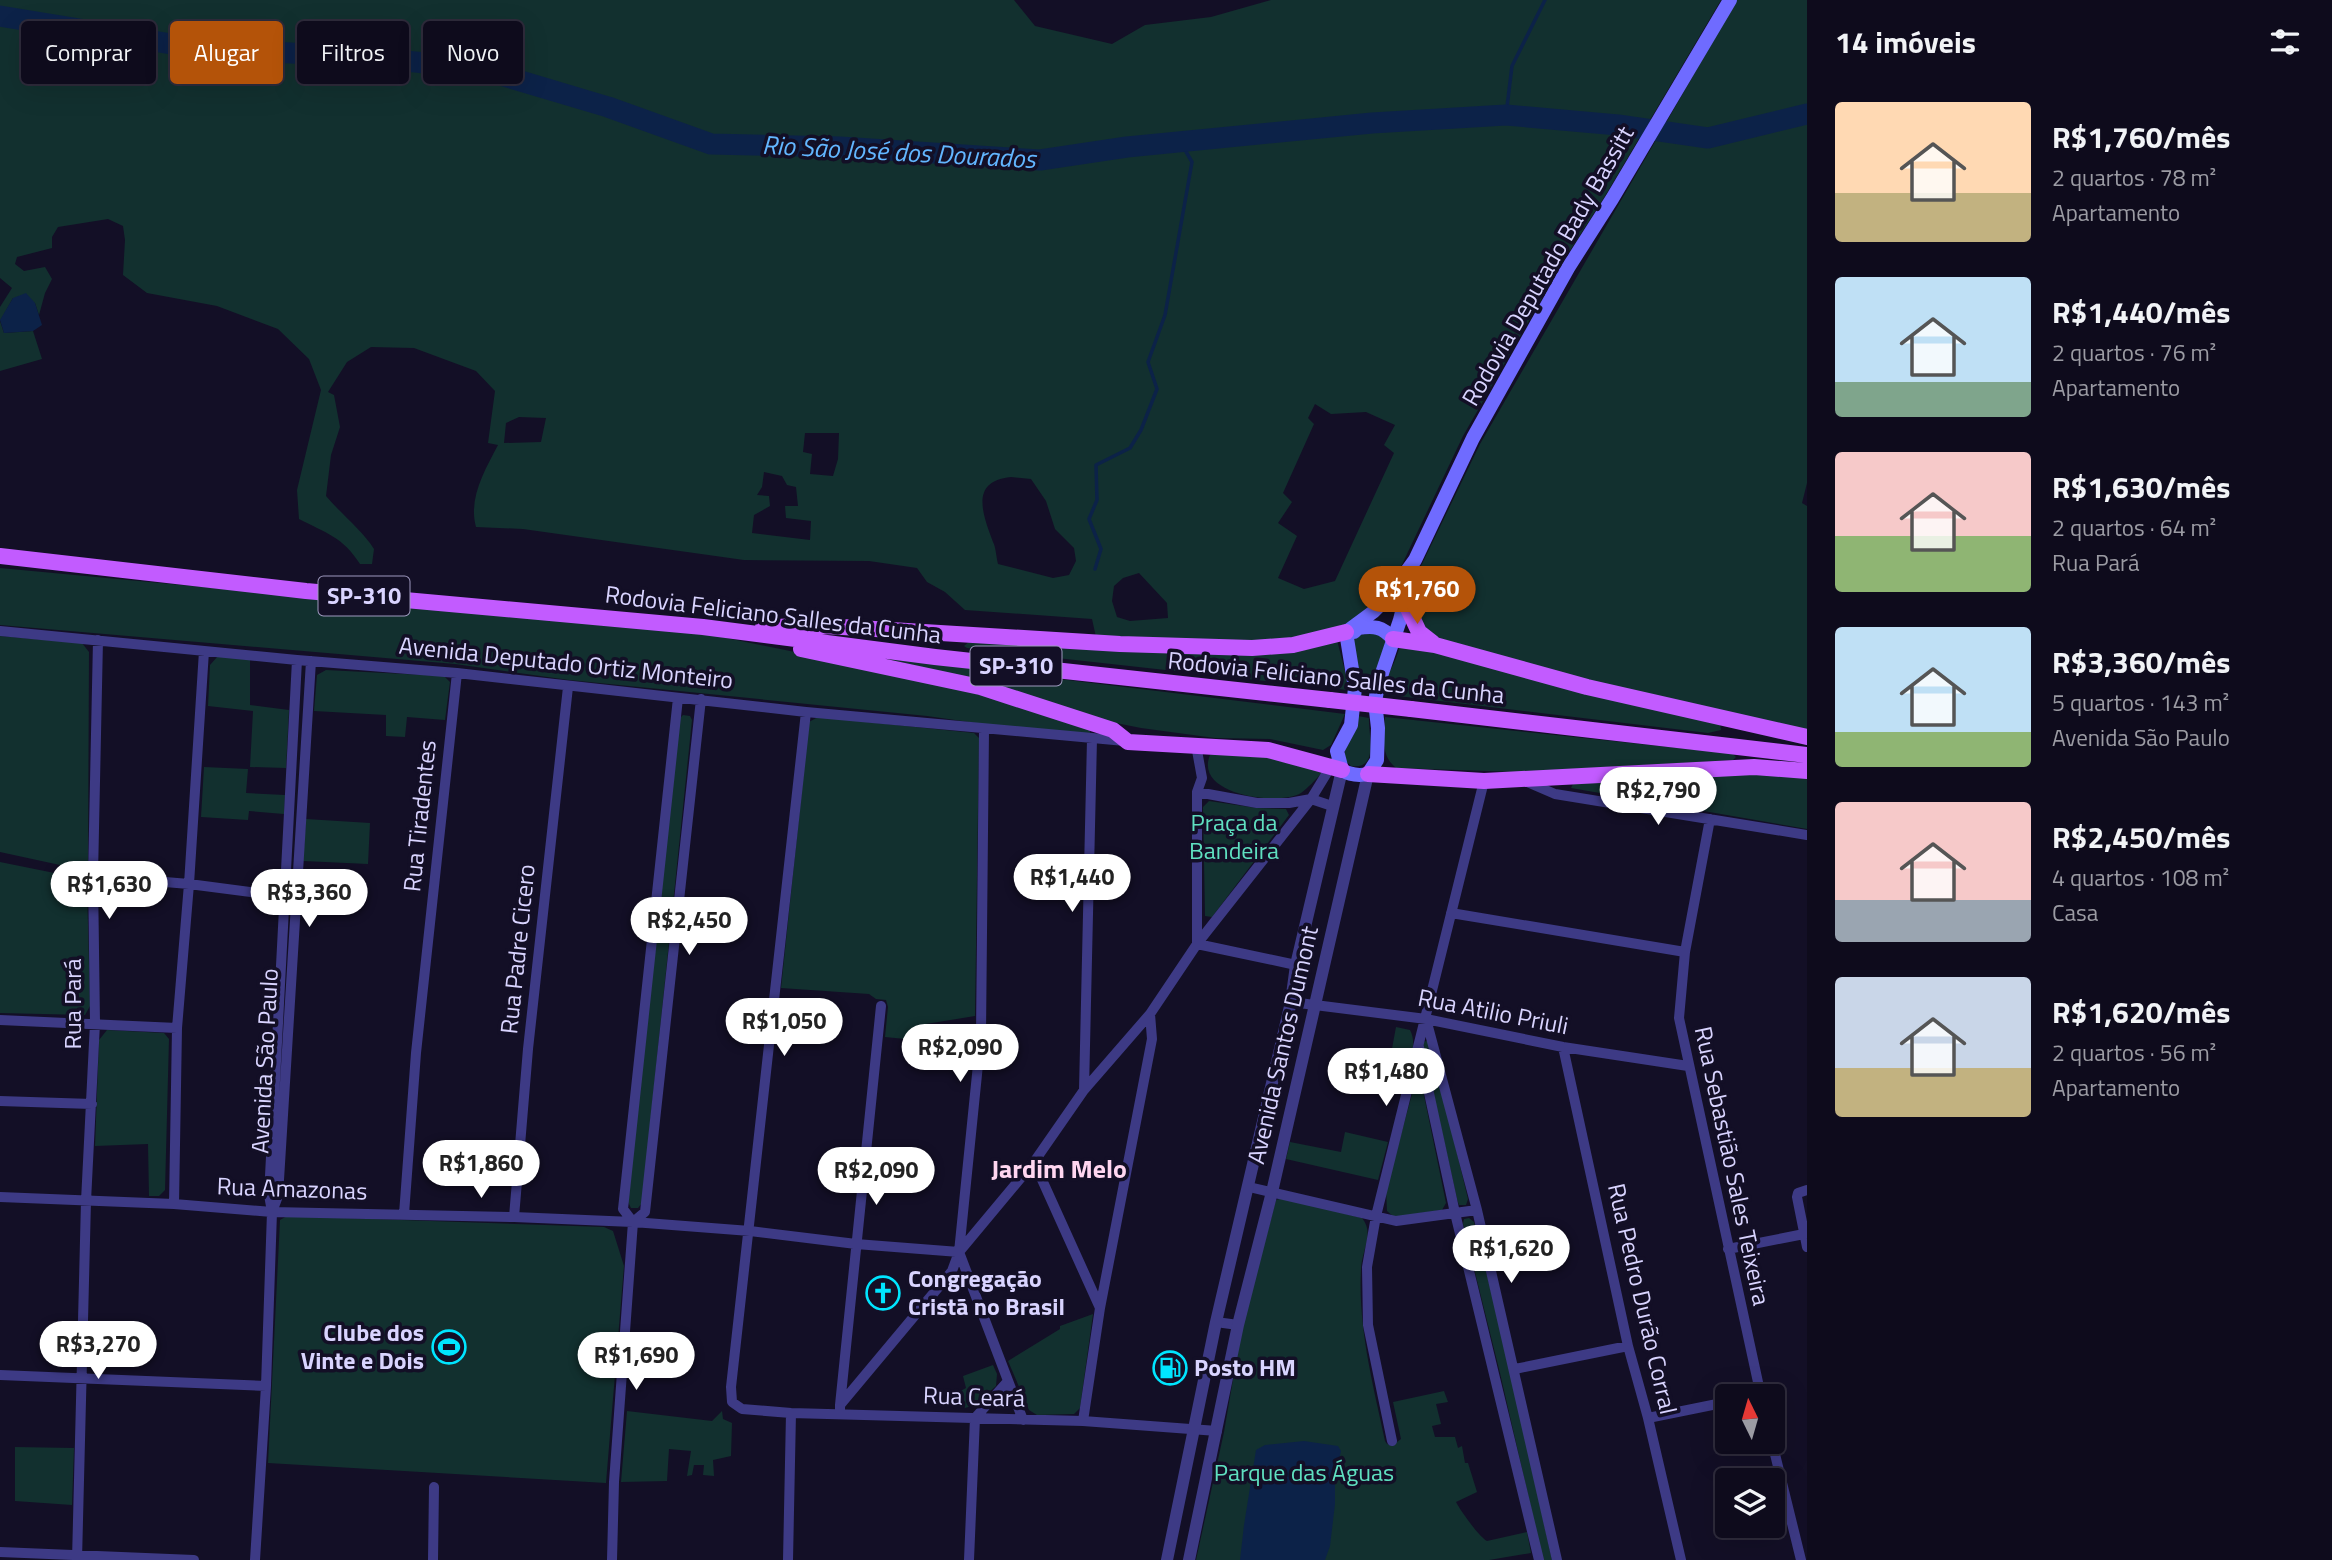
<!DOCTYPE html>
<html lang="pt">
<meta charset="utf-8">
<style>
:root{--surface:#0e0b1c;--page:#171425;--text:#f1f3f6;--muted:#9b9ba3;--line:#2e2b3b;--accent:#b45309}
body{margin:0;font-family:"Titillium Web",sans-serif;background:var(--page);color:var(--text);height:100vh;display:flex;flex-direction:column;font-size:26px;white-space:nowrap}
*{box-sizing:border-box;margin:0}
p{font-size:23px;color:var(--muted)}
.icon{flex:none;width:38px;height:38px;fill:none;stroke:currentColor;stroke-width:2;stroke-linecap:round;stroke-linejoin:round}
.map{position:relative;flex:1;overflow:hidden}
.details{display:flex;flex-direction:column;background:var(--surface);width:525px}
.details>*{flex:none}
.hud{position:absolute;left:21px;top:21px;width:665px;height:63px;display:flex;gap:14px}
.needle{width:46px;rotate:355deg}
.controls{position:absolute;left:1715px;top:1384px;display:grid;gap:14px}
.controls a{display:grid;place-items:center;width:70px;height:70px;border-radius:7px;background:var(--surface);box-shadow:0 7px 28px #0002,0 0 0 2px var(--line);font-size:35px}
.price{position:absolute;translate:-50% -60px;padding:0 16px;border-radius:24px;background:#fff;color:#222;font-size:23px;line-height:46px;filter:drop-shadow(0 2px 4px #0008)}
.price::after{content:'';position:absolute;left:50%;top:42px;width:21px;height:16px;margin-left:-10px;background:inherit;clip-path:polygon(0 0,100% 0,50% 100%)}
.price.active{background:var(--accent);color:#fff}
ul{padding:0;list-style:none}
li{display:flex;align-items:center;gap:21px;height:175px;padding:0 28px}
li span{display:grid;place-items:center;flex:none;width:196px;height:140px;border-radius:7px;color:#555}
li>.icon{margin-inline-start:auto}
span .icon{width:84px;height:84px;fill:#fffc;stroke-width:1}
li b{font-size:30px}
h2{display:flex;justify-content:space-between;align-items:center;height:84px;padding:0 28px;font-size:30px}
.pill{padding:0 24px;border-radius:7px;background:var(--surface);box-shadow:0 7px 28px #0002,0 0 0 2px var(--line);font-size:24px;line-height:63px}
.pill.active{background:var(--accent);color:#fff}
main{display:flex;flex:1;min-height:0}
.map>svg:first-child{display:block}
</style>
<main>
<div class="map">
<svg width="1807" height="1560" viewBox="0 0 1807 1560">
<rect width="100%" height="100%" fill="#130f26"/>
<path fill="#12302f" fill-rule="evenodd" d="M0 0H1014L1035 26 1112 44 1145 25 1211 17 1271 0H1721L1605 196 1562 263 1463 436 1397 575 1385 594 1359 617 1333 631 1291 642 1096 637 1092 619 965 610 945 592 927 582 917 568 869 561 744 560 523 529 476 527C468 498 485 470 498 445L488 443 495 391 476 371 414 348 371 347 347 362 328 392 334 395 340 427 331 455 326 496C341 514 363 531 374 549L372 564H360C343 537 326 533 299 519L297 490 321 390 309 359 278 329 217 306 147 293 123 275 125 240 123 226 108 219 58 227 52 237V248L17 257 15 264 24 271 45 267 52 279 45 293 39 315 35 303 13 298 0 321 4 333 33 331 42 359 0 371V307L12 288 0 278ZM1315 404 1331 414 1366 412 1395 425 1384 445 1394 453 1335 581 1304 589 1278 578 1297 536 1278 523 1292 502 1283 493 1314 424 1308 418ZM519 417 546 418 541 442 504 443 506 423ZM805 433H839L838 459 833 476 810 474 812 454 803 452ZM764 472 782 476 787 485 796 487 798 506H785L786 518 811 521 810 540 752 533 754 515 770 506 769 496 757 495 762 487ZM1011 477 1031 479 1046 501 1055 529 1074 548 1076 561 1069 575 1053 578 998 564C996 556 996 548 993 542 983 515 969 481 1011 477ZM1139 573 1167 603 1168 618 1130 621 1117 617 1112 601 1114 586 1123 578Z
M1737 0H1807V483L1802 503 1807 506V731L1589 683 1439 640 1418 620 1412 600 1420 568 1480 444Z
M0 568 707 634 936 681 1090 729V733L1084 734 983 724 927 716 569 680 455 664 0 625Z
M1382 633 1388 645 1372 692 1360 691 1353 646 1355 635Z
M0 636 82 643 89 652 88 867 83 870 0 852Z
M1337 640 1347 679V690L967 648 964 646 970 641Z
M1406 644 1720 724 1721 730 1708 733 1381 694C1386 676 1396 663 1400 645Z
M218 656 250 660V705L289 710 286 768 250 767 253 711 208 706 210 665Z
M879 657 1345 714 1331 745 1323 750 1270 739 1215 738 1141 728 1086 717 917 666Z
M326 670 444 676 450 682 445 720 407 717 405 737 386 736V715L314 711 317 675Z
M683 715 690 716 692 720 642 1203 638 1208H631L628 1202 679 719Z
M1358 716 1369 718C1368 734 1380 770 1351 766L1345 760V746Z
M818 717 974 733 979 738 975 1016 926 1024 925 1041 885 1037 888 1007 886 1000 876 999 869 994 781 988 809 722Z
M1385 717 1726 753 1733 754 1736 757 1733 760 1519 772 1396 768C1380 755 1384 736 1385 717Z
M1218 753 1263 755 1322 770 1321 774C1315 780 1308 788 1301 793 1281 806 1193 796 1210 755Z
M204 767 248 769 246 793 285 795 284 814 249 811 248 820 201 817Z
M1754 771 1807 776V829L1571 788 1573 784Z
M1209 801 1257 808 1286 809 1289 815 1212 917 1205 916 1203 807Z
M306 819 370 823 368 864 303 861Z
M0 862 84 879 87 884 90 1006 85 1015 0 1013Z
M1396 1027 1410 1030C1418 1045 1409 1063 1405 1078L1360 1068 1365 1048 1391 1054Z
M107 1030 164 1033 169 1039 165 1190 159 1196H149L148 1144 95 1146 99 1040Z
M1427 1041 1431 1045 1468 1199 1466 1205H1459L1457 1199 1422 1042Z
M1417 1076 1421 1081 1446 1203 1442 1210 1394 1217 1387 1211 1386 1189Z
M1345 1132 1388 1142 1378 1180 1286 1159 1290 1142 1341 1152Z
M1282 1198 1362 1218C1375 1233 1361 1252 1361 1270 1358 1328 1373 1384 1385 1441L1387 1444 1393 1445 1401 1439 1393 1402 1444 1391 1448 1402 1436 1404 1441 1424 1432 1426 1435 1437H1455L1458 1448 1462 1446 1465 1463H1468L1477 1492 1456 1502C1460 1510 1480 1538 1487 1541L1527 1532 1531 1553 1489 1560H1196L1224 1432 1242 1327 1276 1200Z
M287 1216 604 1227 613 1231 624 1266 606 1483 268 1463 280 1220Z
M1469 1218 1474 1222 1510 1369 1552 1560H1543L1500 1373 1463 1224 1464 1219Z
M1093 1314 1080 1408 1074 1414 1037 1415 1029 1410 1008 1361 1060 1329V1326Z
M993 1365 997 1374 996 1386 975 1405 965 1408 955 1394 966 1388 963 1376Z
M627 1411 712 1421 722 1411 723 1419 732 1423 731 1456 713 1460 714 1476 703 1475 704 1465H694L692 1475 687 1476 691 1451 669 1449 667 1481 621 1482Z
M15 1447 74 1448 72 1505 15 1501Z"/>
<path fill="#0c2248" d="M26 293 35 303 42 325 33 331 4 333 0 320 13 298Z
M1304 1441 1338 1446 1341 1451 1335 1478V1504L1330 1546 1325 1560H1240L1244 1525 1256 1450 1265 1445Z"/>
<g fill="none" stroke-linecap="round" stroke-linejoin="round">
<path stroke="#0c2248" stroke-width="3.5" d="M1506 115 1512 66 1545 0
M1095 569 1101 549 1089 519 1097 500 1096 465 1130 448 1141 430 1157 389 1148 362 1165 315 1192 162 1181 143"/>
<path stroke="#0c2248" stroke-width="21" d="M0 16 196 48 364 57 477 68 608 107 711 144 840 147 1040 160 1127 147 1372 123 1506 115 1618 125 1708 138 1807 114"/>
<path stroke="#3d3a85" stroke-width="10" d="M0 631 297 660 457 673 806 712 1125 741
M806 712 731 1387 732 1402 742 1409 791 1413 1083 1421 1217 1431
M984 730 981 1035 959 1252 1023 1420
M1196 745 1202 778 1197 792V944L1296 965
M1525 781 1555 794 1807 835
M1197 792 1257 803H1289L1311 799 1332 806
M1710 819 1685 952 1679 1018 1761 1396
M93 876 189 884 289 897
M1451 913 1685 952
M1291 1002 1426 1019 1563 1047 1688 1066
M1426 1019 1477 1210 1557 1560
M0 1020 177 1028
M1419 1047 1455 1213 1539 1560
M1563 1047 1628 1346 1648 1418 1681 1560
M1084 1090 1092 739
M0 1101 92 1104
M1034 1162 1100 1308
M1249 1187 1396 1221 1477 1210
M1807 1190 1798 1193 1797 1197 1807 1247
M0 1197 174 1204 272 1212 514 1217 633 1222 750 1231 856 1244 959 1252
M174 1204 177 1028 189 884 204 651
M272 1212 278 1196 311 661
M404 1214 416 1053 457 673
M514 1217 528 1049 568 687
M633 1222 645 1212 701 699
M1728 1249 1804 1234
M1216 1322 1238 1325
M1515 1369 1628 1346
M0 1375 266 1386
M840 1405 881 1006
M840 1414V1405L952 1271 959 1252 1034 1162 1084 1090 1150 1014 1197 944 1311 799 1333 763
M1648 1418 1727 1402
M1083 1421 1100 1308 1152 1039 1150 1014
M1392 1441 1368 1325 1367 1267 1376 1216 1484 781
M1772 1442 1801 1560
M0 1552 194 1560
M77 1560 86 1201 95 1023 93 876 98 640
M255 1560 266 1386 272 1212 269 1195 297 660
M433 1560 434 1487
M612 1560 614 1482 633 1222 623 1209 678 698
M788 1560 791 1413
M969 1560 975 1418 1008 1381"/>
<path stroke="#3d3a85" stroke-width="12" d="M1167 1560 1216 1322 1291 1002 1296 965 1342 770
M1189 1560 1238 1325 1272 1192 1368 774"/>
<path stroke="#6f6bff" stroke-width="14" d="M1346 632 1373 612 1388 597 1415 560 1473 438 1568 268 1612 199 1730 0
M1346 632 1355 688 1351 725 1337 751 1342 770C1350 775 1358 776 1368 774L1377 760 1378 728 1375 702 1378 685 1400 620 1413 568
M1354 632 1358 628C1374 626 1382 626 1393 639"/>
<path stroke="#c25bff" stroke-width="16" d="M0 556 306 591 703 627 935 657 1330 700
M1405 602 1419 632 1433 643
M763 627 826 626 1120 644 1252 648 1293 645 1346 632
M1393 639 1435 645 1587 687 1807 737
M801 649 980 687 1113 730 1128 742 1268 750 1342 770
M1411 709 1807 755
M1368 774 1484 781 1754 767 1807 771"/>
<path stroke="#c25bff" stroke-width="16" d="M1330 700 1411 709"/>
</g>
<defs>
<symbol id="church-ring" viewBox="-11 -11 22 22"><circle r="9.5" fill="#130f26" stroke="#00e5ff" stroke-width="1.5"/><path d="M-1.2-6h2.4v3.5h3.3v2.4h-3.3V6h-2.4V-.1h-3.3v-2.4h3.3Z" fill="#00e5ff"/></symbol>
<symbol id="stadium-ring" viewBox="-11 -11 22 22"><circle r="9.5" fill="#130f26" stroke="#00e5ff" stroke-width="1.5"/><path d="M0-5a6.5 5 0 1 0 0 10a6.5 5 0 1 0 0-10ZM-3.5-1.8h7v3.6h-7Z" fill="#00e5ff"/></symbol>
<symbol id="fuel-ring" viewBox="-11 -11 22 22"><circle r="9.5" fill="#130f26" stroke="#00e5ff" stroke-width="1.5"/><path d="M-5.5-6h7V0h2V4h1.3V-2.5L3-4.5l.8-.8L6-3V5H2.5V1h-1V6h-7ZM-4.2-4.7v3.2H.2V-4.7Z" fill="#00e5ff"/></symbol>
</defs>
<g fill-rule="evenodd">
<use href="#church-ring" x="864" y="1274" width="38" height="38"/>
<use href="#stadium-ring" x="430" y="1328" width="38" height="38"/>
<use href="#fuel-ring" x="1151" y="1349" width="38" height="38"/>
</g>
<g text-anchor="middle" stroke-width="7" stroke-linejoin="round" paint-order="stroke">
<g fill="#130f26" stroke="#9e99be" stroke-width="2">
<rect x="318.5" y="576.5" width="91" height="39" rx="5"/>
<rect x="970.5" y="646.5" width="91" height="39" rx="5"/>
</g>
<g font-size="23" font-weight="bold" fill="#d9d4ff">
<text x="364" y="604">SP-310</text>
<text x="1016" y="674">SP-310</text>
</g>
<g font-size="24" fill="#d9d4ff" stroke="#130f26">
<text transform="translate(1548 266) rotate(-60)" y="8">Rodovia Deputado Bady Bassitt</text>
<text transform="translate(773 615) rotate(7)" y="8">Rodovia Feliciano Salles da Cunha</text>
<text transform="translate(566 663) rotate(6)" y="8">Avenida Deputado Ortiz Monteiro</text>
<text transform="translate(1336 678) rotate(6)" y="8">Rodovia Feliciano Salles da Cunha</text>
<text transform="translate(420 816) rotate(-84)" y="8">Rua Tiradentes</text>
<text transform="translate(518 949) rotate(-84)" y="8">Rua Padre Cicero</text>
<text transform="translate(73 1004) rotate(-90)" y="8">Rua Pará</text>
<text transform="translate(1493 1012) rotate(11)" y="8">Rua Atilio Priuli</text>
<text transform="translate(1283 1045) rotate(-77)" y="8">Avenida Santos Dumont</text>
<text transform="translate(265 1061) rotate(-87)" y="8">Avenida São Paulo</text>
<text transform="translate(1732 1166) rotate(78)" y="8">Rua Sebastião Sales Teixeira</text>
<text transform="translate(292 1189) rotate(2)" y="8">Rua Amazonas</text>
<text transform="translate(1642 1299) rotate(77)" y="8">Rua Pedro Durão Corral</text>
<text transform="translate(974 1397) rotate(2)" y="8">Rua Ceará</text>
</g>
<g font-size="24" fill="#5fe0c0" stroke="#130f26">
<text x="1234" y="831">Praça da<tspan x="1234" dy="28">Bandeira</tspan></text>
<text x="1304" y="1481">Parque das Águas</text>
</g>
<g font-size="24" font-weight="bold" fill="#d9d4ff" stroke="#130f26" text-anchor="start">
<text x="908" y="1287">Congregação<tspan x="908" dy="28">Cristã no Brasil</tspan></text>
<text x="424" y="1341" text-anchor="end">Clube dos<tspan x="424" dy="28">Vinte e Dois</tspan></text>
<text x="1194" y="1376">Posto HM</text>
</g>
<g font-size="26" font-style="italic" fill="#62b6ff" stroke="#130f26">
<text transform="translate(899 152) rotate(3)" y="9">Rio São José dos Dourados</text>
</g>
<g font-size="26" font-weight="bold" fill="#ffd6f0" stroke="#130f26">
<text x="1059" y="1178">Jardim Melo</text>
</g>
</g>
</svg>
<div class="controls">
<a><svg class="needle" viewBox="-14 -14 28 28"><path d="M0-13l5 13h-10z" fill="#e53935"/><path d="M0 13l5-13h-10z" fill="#9b9ba3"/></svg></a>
<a><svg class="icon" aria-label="layers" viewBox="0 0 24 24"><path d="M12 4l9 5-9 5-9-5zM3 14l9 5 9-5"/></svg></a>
</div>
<b class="price active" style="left:1417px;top:626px">R$1,760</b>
<b class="price" style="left:1658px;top:827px">R$2,790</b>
<b class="price" style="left:1072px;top:914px">R$1,440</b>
<b class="price" style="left:109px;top:921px">R$1,630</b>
<b class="price" style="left:309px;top:929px">R$3,360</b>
<b class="price" style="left:689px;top:957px">R$2,450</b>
<b class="price" style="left:784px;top:1058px">R$1,050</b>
<b class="price" style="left:960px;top:1084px">R$2,090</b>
<b class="price" style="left:1386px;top:1108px">R$1,480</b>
<b class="price" style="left:481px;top:1200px">R$1,860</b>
<b class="price" style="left:876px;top:1207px">R$2,090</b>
<b class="price" style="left:1511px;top:1285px">R$1,620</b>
<b class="price" style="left:98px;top:1381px">R$3,270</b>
<b class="price" style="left:636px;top:1392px">R$1,690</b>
<div class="hud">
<a class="pill">Comprar</a>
<a class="pill active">Alugar</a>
<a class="pill">Filtros</a>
<a class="pill">Novo</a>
</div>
</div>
<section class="details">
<h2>14 imóveis<svg class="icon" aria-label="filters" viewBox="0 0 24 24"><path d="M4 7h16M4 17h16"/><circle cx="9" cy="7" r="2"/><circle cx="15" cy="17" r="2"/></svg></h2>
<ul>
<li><span style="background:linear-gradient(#ffd9b3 65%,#c2b280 0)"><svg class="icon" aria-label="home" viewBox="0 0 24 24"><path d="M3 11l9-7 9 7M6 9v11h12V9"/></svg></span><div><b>R$1,760/mês</b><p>2 quartos · 78 m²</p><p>Apartamento</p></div></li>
<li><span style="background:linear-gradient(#bfe0f5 75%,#7fa58c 0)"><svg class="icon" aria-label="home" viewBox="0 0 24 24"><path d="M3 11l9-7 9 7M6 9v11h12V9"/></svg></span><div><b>R$1,440/mês</b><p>2 quartos · 76 m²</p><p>Apartamento</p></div></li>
<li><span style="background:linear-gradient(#f6c9c9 60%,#8fb573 0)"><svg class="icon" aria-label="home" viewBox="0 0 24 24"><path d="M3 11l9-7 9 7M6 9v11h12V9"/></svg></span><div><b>R$1,630/mês</b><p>2 quartos · 64 m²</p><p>Rua Pará</p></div></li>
<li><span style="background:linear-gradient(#bfe0f5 75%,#8fb573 0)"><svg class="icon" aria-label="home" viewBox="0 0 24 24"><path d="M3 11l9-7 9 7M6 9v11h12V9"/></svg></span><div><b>R$3,360/mês</b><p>5 quartos · 143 m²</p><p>Avenida São Paulo</p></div></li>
<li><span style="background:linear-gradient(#f6c9c9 70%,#9aa5b1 0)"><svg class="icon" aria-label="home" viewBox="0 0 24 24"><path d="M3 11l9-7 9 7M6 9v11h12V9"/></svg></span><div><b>R$2,450/mês</b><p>4 quartos · 108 m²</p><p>Casa</p></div></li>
<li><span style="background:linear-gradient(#c9d6e8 65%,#c2b280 0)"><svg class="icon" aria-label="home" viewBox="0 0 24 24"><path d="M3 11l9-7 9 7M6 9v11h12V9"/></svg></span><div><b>R$1,620/mês</b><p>2 quartos · 56 m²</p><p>Apartamento</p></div></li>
</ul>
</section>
</main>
